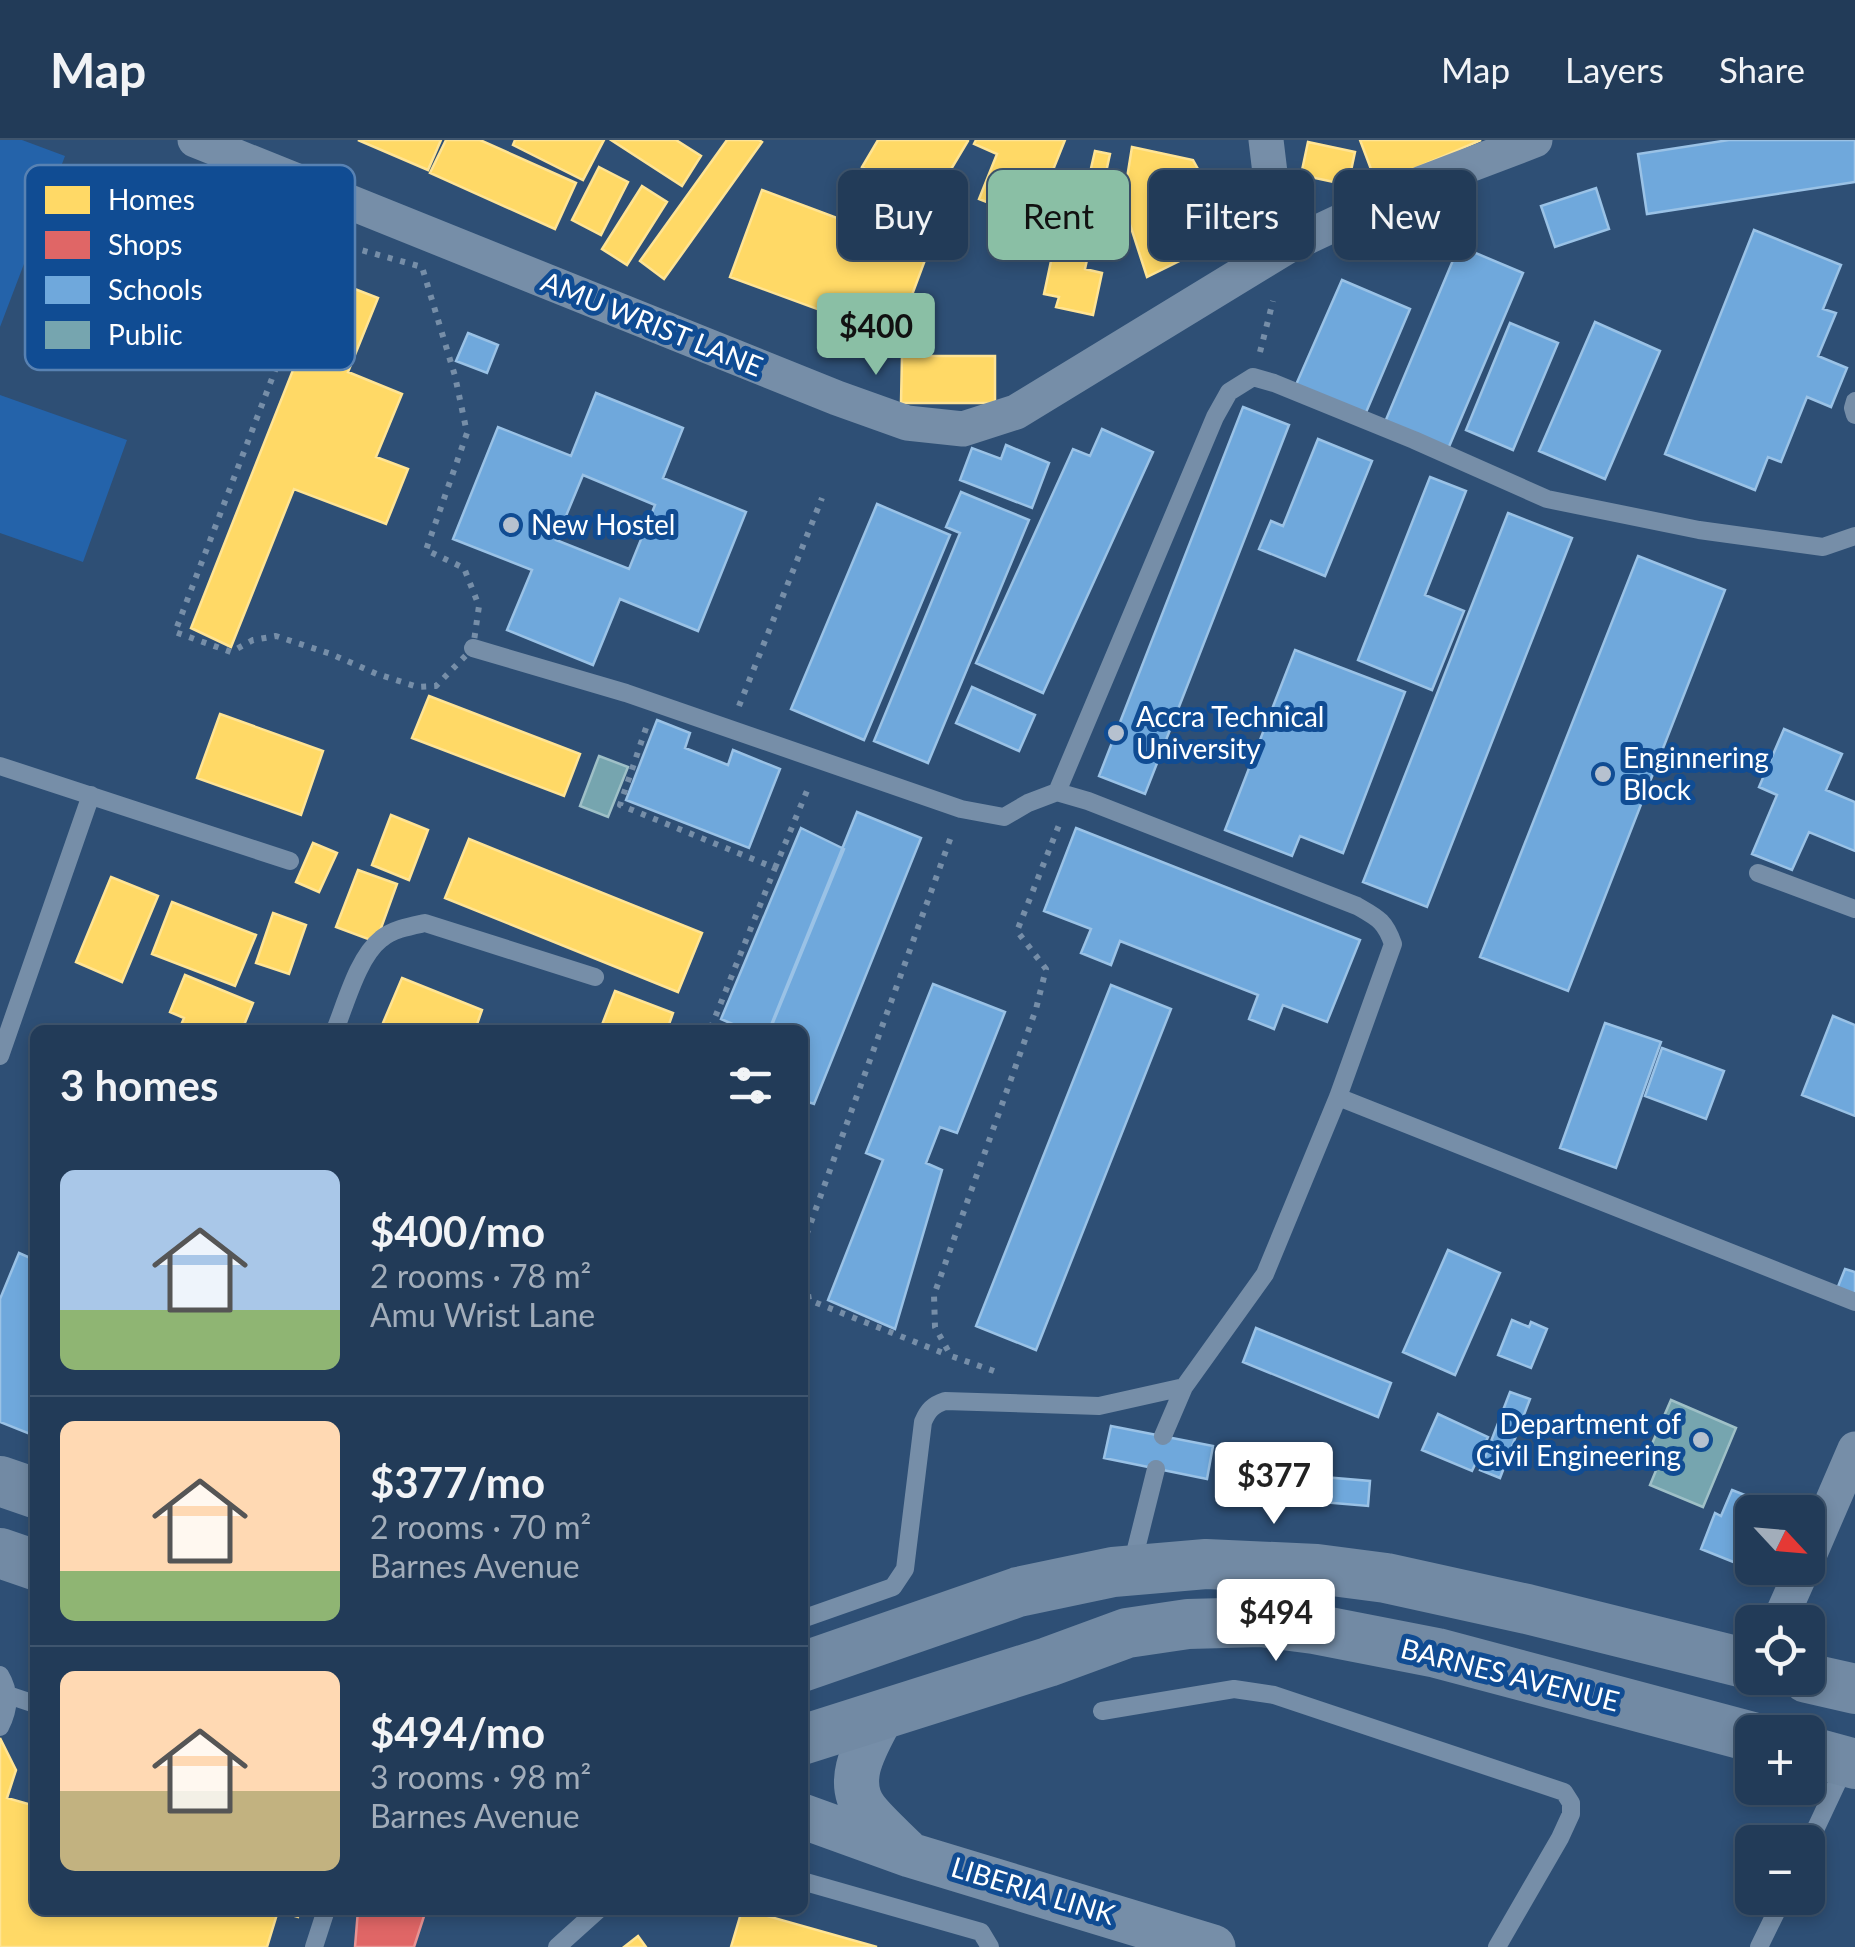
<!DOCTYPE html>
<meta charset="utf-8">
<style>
:root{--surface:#223b58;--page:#2e4661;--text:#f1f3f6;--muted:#a2adba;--line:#3f556e;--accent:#8abfa5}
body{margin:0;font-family:Lato,sans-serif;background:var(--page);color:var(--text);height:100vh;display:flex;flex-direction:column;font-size:38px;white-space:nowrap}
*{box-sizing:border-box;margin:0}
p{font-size:32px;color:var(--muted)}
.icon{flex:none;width:55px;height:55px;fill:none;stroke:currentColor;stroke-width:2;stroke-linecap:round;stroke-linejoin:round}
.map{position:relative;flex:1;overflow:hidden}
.side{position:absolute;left:30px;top:885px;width:778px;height:890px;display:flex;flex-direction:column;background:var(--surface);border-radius:15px;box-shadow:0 5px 15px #0003,0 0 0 2px var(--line)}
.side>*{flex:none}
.banner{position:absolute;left:838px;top:30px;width:868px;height:90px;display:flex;gap:20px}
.needle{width:65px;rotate:116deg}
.fabs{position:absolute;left:1735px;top:1355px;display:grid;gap:20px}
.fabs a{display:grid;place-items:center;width:90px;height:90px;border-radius:15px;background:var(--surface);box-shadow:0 5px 15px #0003,0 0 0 2px var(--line);font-size:50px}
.price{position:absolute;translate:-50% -85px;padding:0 22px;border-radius:10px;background:#fff;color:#222;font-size:32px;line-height:65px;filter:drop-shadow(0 2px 5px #0008)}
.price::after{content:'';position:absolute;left:50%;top:60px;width:30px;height:22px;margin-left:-15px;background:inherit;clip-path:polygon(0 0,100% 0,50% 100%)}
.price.selected{background:var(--accent);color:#111}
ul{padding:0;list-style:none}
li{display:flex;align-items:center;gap:30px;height:250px;padding:0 30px}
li+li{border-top:2px solid var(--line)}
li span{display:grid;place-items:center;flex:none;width:280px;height:200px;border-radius:15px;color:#555}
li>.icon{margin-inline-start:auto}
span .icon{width:120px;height:120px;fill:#fffc;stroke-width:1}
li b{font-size:42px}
h2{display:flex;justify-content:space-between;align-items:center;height:120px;padding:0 30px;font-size:42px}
.pill{padding:0 35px;border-radius:15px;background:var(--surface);box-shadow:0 5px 15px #0003,0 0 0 2px var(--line);font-size:35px;line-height:90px}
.pill.selected{background:var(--accent);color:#111}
header{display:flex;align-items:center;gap:60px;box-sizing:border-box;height:140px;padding:0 50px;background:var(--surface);border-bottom:2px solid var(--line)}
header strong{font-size:48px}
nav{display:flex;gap:55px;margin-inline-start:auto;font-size:35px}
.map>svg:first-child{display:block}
</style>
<header>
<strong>Map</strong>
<nav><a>Map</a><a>Layers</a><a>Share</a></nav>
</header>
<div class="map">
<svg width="1855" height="1807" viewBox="0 0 1855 1807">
<rect width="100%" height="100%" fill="#2e4f75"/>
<path fill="#2463aa" d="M0 0H22L65 16 0 187Z
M0 255 127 300 83 422 0 393Z"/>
<path fill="#ffd966" stroke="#ffe494" stroke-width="2.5" d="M358 0H441L428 30Z
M446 0H480L576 43 555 89 430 33Z
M515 0H604L583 40 513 5Z
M611 0H676L701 16 682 46Z
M727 0H759L762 2 664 139 640 121Z
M878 0H967L968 1 929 66 862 27Z
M976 0H1065L1033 80 979 59 997 14 974 4Z
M1360 0H1481L1377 45Z
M1308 2 1355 12 1348 45 1301 35Z
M1132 7 1193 20 1234 94 1147 137 1123 63Z
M1095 11 1110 14 1085 129 1102 133 1093 175 1056 167 1059 157 1044 154 1070 32 1089 37Z
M599 27 628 42 601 95 572 80Z
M642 46 667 62 627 125 602 109Z
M762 50 928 112 896 198 730 137Z
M329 139 378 158 348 232 402 254 376 317 408 329 386 384 294 349 231 507 191 488Z
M902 216H995V263H901Z
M429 556 580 614 564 656 412 598Z
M220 574 323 611 301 675 197 638Z
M391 675 428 690 409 740 372 725Z
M469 699 702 793 678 852 445 758Z
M313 703 337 713 319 752 296 742Z
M358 730 397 744 376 802 336 787Z
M111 737 158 756 122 842 76 822Z
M172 762 256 795 235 846 152 814Z
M273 773 306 785 289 834 256 823Z
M185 835 253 863 242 890H179L184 878 170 872Z
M402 838 482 870 475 890H380Z
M615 851 673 873 667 890H600Z
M0 1598 16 1630 7 1658 35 1666V1770H300L298 1777 278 1771 267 1807H0Z
M742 1770H746L877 1807H731Z
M638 1796 646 1807H624Z"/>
<path fill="#e06666" stroke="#e99494" stroke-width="2.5" d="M358 1770H426L414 1807H355Z"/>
<path fill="#6fa8dc" stroke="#9ac2e6" stroke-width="2.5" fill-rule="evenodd" d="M1729 0H1855V42L1647 74 1638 14Z
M1596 48 1609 89 1555 107 1541 66Z
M1754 90 1841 125 1823 169 1836 173 1818 216 1847 228 1831 267 1807 257 1781 322 1768 317 1755 350 1665 314Z
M1459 106 1523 133 1448 309 1385 282Z
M1342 140 1410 169 1364 277 1295 247Z
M1595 182 1660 211 1605 339 1539 311Z
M1510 183 1558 203 1513 310 1466 290Z
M468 193 498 205 487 233 456 221Z
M596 253 683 288 663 338 746 372 698 491 620 459 593 525 507 490 532 430 453 399 498 287 571 316ZM583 335 655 365 629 429 556 400Z
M1243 267 1289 285 1145 654 1099 636Z
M1102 289 1153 312 1043 553 976 523 1073 309 1090 316Z
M1318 299 1372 321 1325 436 1259 409 1271 381 1283 386Z
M1006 305 1049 323 1032 368 960 340 972 308 1001 319Z
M1430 337 1466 351 1425 455 1464 471 1432 550 1358 520Z
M961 352 1029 380 928 623 874 601 960 393 946 387Z
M877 364 950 395 864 600 791 569Z
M1508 373 1572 398 1427 767 1363 742Z
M1638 416 1725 450 1568 851 1480 817Z
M1295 510 1405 552 1343 713 1300 696 1292 716 1225 690Z
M972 547 1035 575 1019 611 956 583Z
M657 580 690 593 685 608 728 625 733 610 780 629 749 708 626 660Z
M1784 589 1842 614 1826 650 1855 662V711L1809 692 1792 730 1752 714 1777 655 1759 647Z
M857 672 921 698 814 964 802 960V890H769Z
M801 688 844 709 770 890H746L721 879Z
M1076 688 1360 800 1327 882 1283 865 1274 889 1249 879 1258 855 1120 801 1111 825 1081 813 1091 789 1044 771Z
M933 844 1005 872 957 993 940 987 926 1023 942 1030 895 1189 828 1160 883 1020 866 1013Z
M1111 845 1171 869 1036 1210 976 1186Z
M1833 876 1855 885V976L1802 955Z
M1605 883 1661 902 1616 1028 1560 1008Z
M1662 908 1724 931 1706 979 1645 956Z
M1448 1110 1500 1133 1455 1235 1403 1212Z
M19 1113 35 1120V1296L0 1282V1159Z
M1845 1129 1855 1132V1157L1837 1149Z
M1512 1180 1529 1187 1531 1182 1547 1189 1531 1228 1498 1215Z
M1256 1188 1391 1243 1378 1277 1243 1222Z
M1510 1252 1530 1259 1500 1338 1480 1330Z
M1438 1274 1488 1297 1472 1331 1422 1310Z
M1111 1286 1213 1306 1207 1339 1104 1318Z
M1288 1334 1370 1341 1368 1366 1287 1359Z
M1732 1350 1755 1359 1748 1377 1752 1379V1411L1746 1427 1701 1409 1715 1373 1721 1376Z"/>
<path fill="#76a5af" stroke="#9fc0c7" stroke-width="2.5" d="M599 616 628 627 608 677 580 666Z
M1671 1260 1736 1288 1703 1367 1650 1345 1664 1311 1651 1306Z"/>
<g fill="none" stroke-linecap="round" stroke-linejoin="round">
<path stroke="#768ea8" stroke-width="6" stroke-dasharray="5 8" stroke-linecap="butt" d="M325 100 422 127 455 236 467 293 426 410 464 428 479 466 473 508 436 546 418 547 377 534 331 514 276 496 253 500 231 512 175 492Z
M1260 212 1273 161
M739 566 822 358
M646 588 620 665 775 728 710 890
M775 728 809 646
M802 1107 952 694
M802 1116 809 1160 948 1215
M994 1231 951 1216 935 1187 934 1155 1036 869 1046 829 1017 791 1061 680"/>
<path stroke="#768ea8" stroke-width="18" d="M1855 261 1853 268 1855 275
M473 508 626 553 961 669 1004 677 1028 663 1057 652 1088 661 1357 766C1378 778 1385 781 1393 804L1338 957 1265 1134 1184 1247 1163 1296
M0 626 290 721
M1057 652 1215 277 1229 252 1253 237 1274 243 1414 300 1547 359 1699 390 1823 407 1855 396
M1758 733 1855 769
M335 890C346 863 358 817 381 799 393 789 411 786 425 783L595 837
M0 916 91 655
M1338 957 1855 1162
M1132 1425 1156 1329
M802 1479 893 1447 905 1429 923 1282C928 1270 933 1265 945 1261L1099 1266 1184 1247
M0 1535C11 1553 9 1570 0 1587
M8 1555 35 1564
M1102 1571 1234 1549 1274 1555 1564 1652 1571 1663V1674L1560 1698 1497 1807
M1808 1705 1846 1624
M802 1741 981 1792 990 1807
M314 1807 326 1770
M557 1807 598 1770
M1759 1807 1783 1758"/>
<path stroke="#768ea8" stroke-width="35" d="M195 0 837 258 907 283 963 289 1016 272 1288 106 1422 43 1535 0
M1266 0 1274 66 1288 106
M1808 1418 1855 1309
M1779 1482 1803 1428"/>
<path stroke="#768ea8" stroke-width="45" d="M882 1575C867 1604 843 1640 866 1670 877 1684 892 1697 905 1710
M802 1676 910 1715 1213 1807"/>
<path stroke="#728aa4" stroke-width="50" d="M0 1341 35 1353
M0 1413 35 1425
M802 1527 1018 1452 1113 1432 1206 1424 1317 1429 1386 1438 1527 1469 1752 1525
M1807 1538 1855 1549
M802 1600 1048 1522 1127 1493 1188 1484 1261 1482 1314 1489 1437 1513 1752 1597
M1808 1611 1855 1624"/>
</g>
<g fill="#b6c1cf" stroke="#104c93" stroke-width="4">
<circle cx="511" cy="385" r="10"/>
<circle cx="1116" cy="593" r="10"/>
<circle cx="1603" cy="634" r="10"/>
<circle cx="1701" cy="1300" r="10"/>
</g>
<g text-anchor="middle" stroke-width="10" stroke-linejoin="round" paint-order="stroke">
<g font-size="28" fill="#fff" stroke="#104c93">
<text transform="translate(652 184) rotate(22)" y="10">AMU WRIST LANE</text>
<text transform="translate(1510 1535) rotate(14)" y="10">BARNES AVENUE</text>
<text transform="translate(1033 1751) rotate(17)" y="10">LIBERIA LINK</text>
</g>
<g font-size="28" fill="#fff" stroke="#104c93" text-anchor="start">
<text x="531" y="395">New Hostel</text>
<text x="1136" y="587">Accra Technical<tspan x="1136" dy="32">University</tspan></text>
<text x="1623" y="628">Enginnering<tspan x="1623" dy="32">Block</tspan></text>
<text x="1681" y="1294" text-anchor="end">Department of<tspan x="1681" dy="32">Civil Engineering</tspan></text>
</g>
</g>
<rect x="25" y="25" width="330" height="205" rx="15" fill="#104c93" stroke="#5882b3" stroke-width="2.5"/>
<rect x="45" y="46" width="45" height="28" fill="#ffd966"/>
<rect x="45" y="91" width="45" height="28" fill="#e06666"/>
<rect x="45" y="136" width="45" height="28" fill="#6fa8dc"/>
<rect x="45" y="181" width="45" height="28" fill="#76a5af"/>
<g font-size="28" fill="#fff">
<text x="108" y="70">Homes</text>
<text x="108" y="115">Shops</text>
<text x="108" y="160">Schools</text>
<text x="108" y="205">Public</text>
</g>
</svg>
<div class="fabs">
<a><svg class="needle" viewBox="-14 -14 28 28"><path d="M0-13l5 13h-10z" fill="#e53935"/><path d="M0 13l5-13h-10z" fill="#a2adba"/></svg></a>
<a><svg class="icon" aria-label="locate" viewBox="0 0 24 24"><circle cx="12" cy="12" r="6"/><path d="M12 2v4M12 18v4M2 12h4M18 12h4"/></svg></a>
<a>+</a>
<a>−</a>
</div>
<b class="price selected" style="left:876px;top:238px">$400</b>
<b class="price" style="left:1274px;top:1387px">$377</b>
<b class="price" style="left:1276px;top:1524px">$494</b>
<div class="banner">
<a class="pill">Buy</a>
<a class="pill selected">Rent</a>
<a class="pill">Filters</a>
<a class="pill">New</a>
</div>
<section class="side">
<h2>3 homes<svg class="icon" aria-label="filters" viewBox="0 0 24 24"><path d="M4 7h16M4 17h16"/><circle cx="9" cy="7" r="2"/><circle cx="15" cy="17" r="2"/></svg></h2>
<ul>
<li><span style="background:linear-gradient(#a9c7e8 70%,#8fb573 0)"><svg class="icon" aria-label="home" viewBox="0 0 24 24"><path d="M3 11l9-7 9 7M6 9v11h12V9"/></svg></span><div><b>$400/mo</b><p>2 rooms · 78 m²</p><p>Amu Wrist Lane</p></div></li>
<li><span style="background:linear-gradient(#ffd9b3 75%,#8fb573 0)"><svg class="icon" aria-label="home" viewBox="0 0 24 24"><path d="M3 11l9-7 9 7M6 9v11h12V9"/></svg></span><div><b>$377/mo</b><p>2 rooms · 70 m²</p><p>Barnes Avenue</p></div></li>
<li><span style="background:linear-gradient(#ffd9b3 60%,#c2b280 0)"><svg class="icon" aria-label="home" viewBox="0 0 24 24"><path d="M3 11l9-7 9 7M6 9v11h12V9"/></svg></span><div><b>$494/mo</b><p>3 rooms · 98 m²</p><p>Barnes Avenue</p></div></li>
</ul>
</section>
</div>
